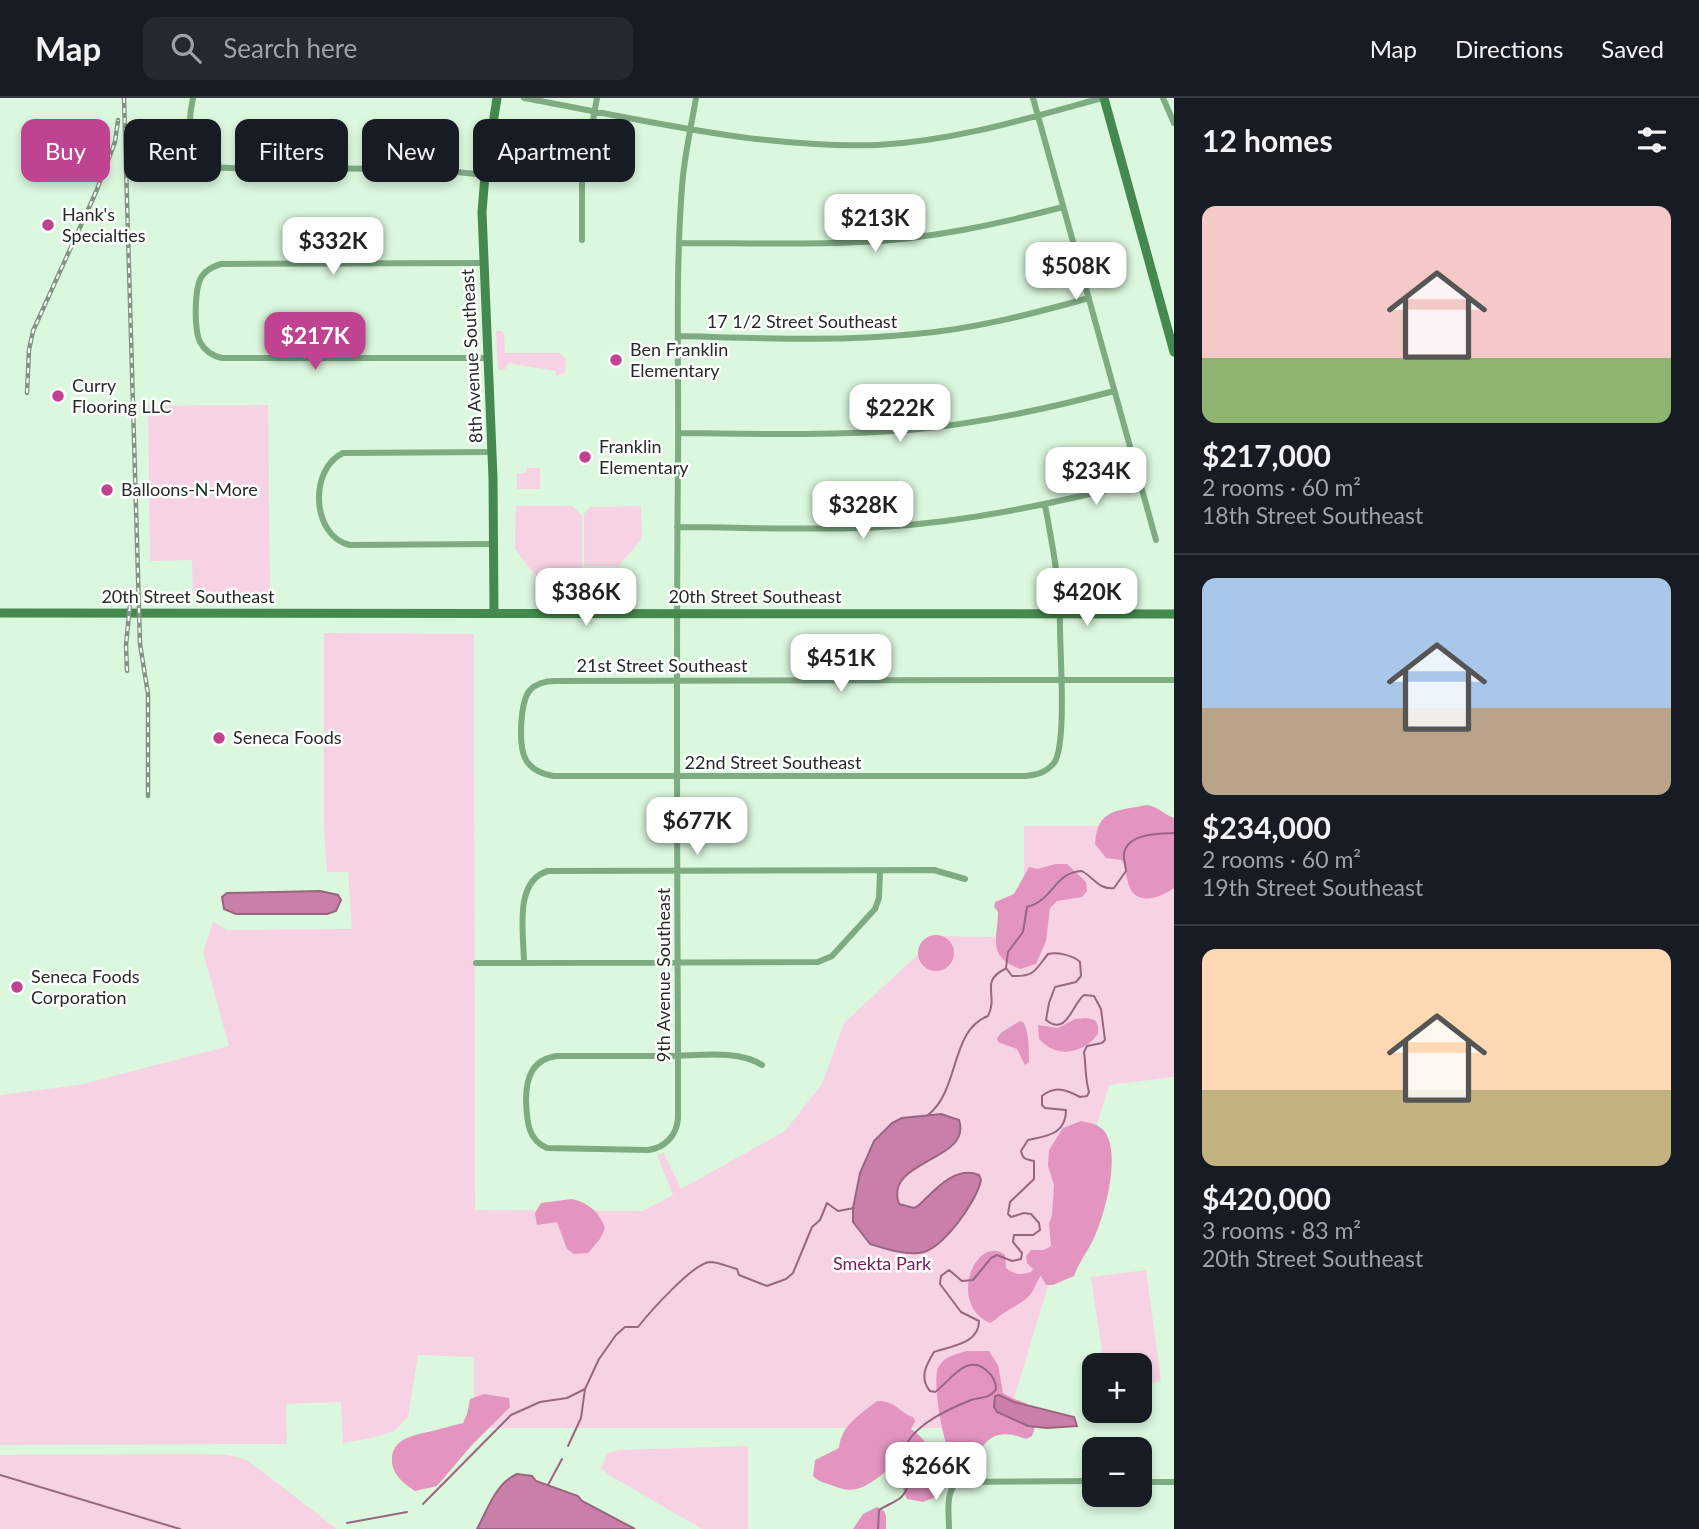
<!DOCTYPE html>
<meta charset="utf-8">
<style>
:root{--surface:#171b24;--page:#242831;--text:#f1f3f6;--muted:#9ea1a6;--line:#363941;--accent:#c04391}
body{margin:0;font-family:Lato,sans-serif;background:var(--page);color:var(--text);height:100vh;display:flex;flex-direction:column;font-size:26px;white-space:nowrap}
*{box-sizing:border-box;margin:0}
p{font-size:23px;color:var(--muted)}
.icon{flex:none;width:38px;height:38px;fill:none;stroke:currentColor;stroke-width:2;stroke-linecap:round;stroke-linejoin:round}
.map{position:relative;flex:1;overflow:hidden}
.side{display:flex;flex-direction:column;background:var(--surface);width:525px}
.side>*{flex:none}
.guide{position:absolute;left:21px;top:21px;width:665px;height:63px;display:flex;gap:14px}
.tools{position:absolute;left:1082px;top:1255px;display:grid;gap:14px}
.tools a{display:grid;place-items:center;width:70px;height:70px;border-radius:14px;background:var(--surface);box-shadow:0 4px 10px #0003;font-size:35px}
.price{position:absolute;translate:-50% -60px;padding:0 16px;border-radius:14px;background:#fff;color:#222;font-size:23px;line-height:46px;filter:drop-shadow(0 2px 4px #0008)}
.price::after{content:'';position:absolute;left:50%;top:42px;width:21px;height:16px;margin-left:-10px;background:inherit;clip-path:polygon(0 0,100% 0,50% 100%)}
.price.current{background:var(--accent);color:#fff}
ul{padding:0;list-style:none}
li{display:grid;align-content:center;gap:14px;height:371px;padding:0 28px}
li+li{border-top:2px solid var(--line)}
li span{display:grid;place-items:center;height:217px;border-radius:14px;color:#555}
li>.icon{margin-inline-start:auto}
span .icon{width:126px;height:126px;fill:#fffc;stroke-width:1}
li b{font-size:30px}
h2{display:flex;justify-content:space-between;align-items:center;height:84px;padding:0 28px;font-size:30px}
.chip{padding:0 24px;border-radius:14px;background:var(--surface);box-shadow:0 4px 10px #0003;font-size:24px;line-height:63px}
.chip.current{background:var(--accent);color:#fff}
header{display:flex;align-items:center;gap:42px;box-sizing:border-box;height:98px;padding:0 35px;background:var(--surface);border-bottom:2px solid var(--line)}
header strong{font-size:33px}
nav{display:flex;gap:38px;margin-inline-start:auto;font-size:24px}
.search{width:490px;height:63px;background:var(--page);display:flex;align-items:center;gap:18px;box-sizing:border-box;padding:0 24px;border-radius:14px;color:var(--muted);font-size:26px}
main{display:flex;flex:1;min-height:0}
.map>svg:first-child{display:block}
</style>
<header>
<strong>Map</strong>
<div class="search"><svg class="icon" aria-label="search" viewBox="0 0 24 24"><circle cx="10" cy="10" r="6"/><path d="M15 15l6 6"/></svg>Search here</div>
<nav><a>Map</a><a>Directions</a><a>Saved</a></nav>
</header>
<main>
<div class="map">
<svg width="1174" height="1431" viewBox="0 0 1174 1431">
<rect width="100%" height="100%" fill="#dbf7dd"/>
<path fill="#f7d2e5" d="M496 233H501L504 236 505 255H559L566 261 565 274 556 278V273L508 265 506 271 498 272Z
M268 307 270 497H193L192 462 150 463 148 308Z
M526 370H540V391H517V375H526Z
M516 408H572L582 418V480L538 481 515 451Z
M641 408 642 440 619 468H584V416L590 409Z
M324 535 474 536 475 1112 643 1113 673 1097 657 1057 664 1055 681 1091 785 1033 822 986 844 925 938 838 994 839 1024 794V728H1174V979L1109 987 1005 1330H474V1259L418 1257 408 1319 394 1333 372 1340 343 1345 341 1304 286 1306 287 1346 0 1347V997L79 987 229 948 203 854 213 824 227 832 352 831 348 774H327L324 731Z
M1146 1172 1161 1283 1139 1286V1267H1104L1091 1179Z
M748 1348V1431H702L609 1377 601 1370 607 1356 619 1352Z
M192 1356 228 1357 247 1362 337 1431H0V1357Z"/>
<path fill="#e395c0" d="M1147 707C1159 709 1163 716 1174 720V790C1162 799 1138 808 1130 790 1126 781 1126 771 1122 762L1106 760 1095 746C1097 710 1118 713 1147 707Z
M1056 766H1067L1086 784 1087 793 1082 799 1057 803 1050 810 1046 843 1036 866 1020 871C986 858 998 841 998 814L994 809 995 804 1014 796 1029 769 1037 771Z
M918 855a18 18 0 1 1 36 0a18 18 0 1 1-36 0Z
M1086 920 1095 922 1098 928V936C1082 957 1056 960 1039 941L1038 927 1058 930 1075 921Z
M1020 923 1024 925C1029 936 1029 951 1029 964L1025 967 1017 951 998 944 997 940 1002 934Z
M1081 1023C1090 1025 1099 1026 1105 1034 1121 1056 1105 1117 1094 1140 1088 1153 1079 1164 1074 1178L1053 1187H1046L1041 1178C1035 1185 1035 1192 1029 1198 1019 1208 1005 1212 995 1222L990 1225C946 1205 977 1135 1005 1157L1006 1170C1015 1177 1020 1177 1031 1174L1033 1171 1027 1165 1026 1158 1031 1152H1044L1051 1148 1049 1126 1052 1117 1054 1087 1048 1068 1049 1052 1063 1030Z
M572 1101C589 1105 599 1114 605 1130L600 1141 588 1155 574 1156 567 1151 557 1124 537 1127 535 1115 541 1105Z
M967 1253H989L998 1267 1003 1295C1024 1309 1045 1301 1032 1338L1026 1341C991 1327 983 1345 968 1373 964 1373 961 1374 958 1371 945 1361 930 1281 939 1268 945 1258 956 1256 967 1253Z
M484 1296 509 1300 510 1309 471 1348 437 1388 415 1393C405 1386 393 1378 392 1364 390 1338 419 1337 436 1332 445 1330 454 1327 463 1325L467 1316 470 1301Z
M877 1303C897 1303 898 1314 913 1319L915 1323 911 1331C927 1340 953 1380 940 1397L923 1404 907 1401 896 1371 891 1370C872 1383 859 1399 834 1388 826 1385 820 1385 813 1378L815 1362 839 1350C841 1327 861 1316 877 1303Z
M877 1409 884 1413 886 1418V1431H853L863 1416Z"/>
<path fill="#ca7fa9" stroke="#986681" stroke-width="2" d="M320 793 338 797 341 802 336 813 327 816H236L224 811 222 799 227 795Z
M941 1016 959 1022C973 1063 883 1062 899 1106L914 1110 918 1108C934 1093 955 1067 979 1077L981 1082C977 1103 942 1153 919 1155 903 1157 884 1150 870 1146L853 1124V1110L860 1075 874 1043 892 1025 902 1020Z
M999 1297 1014 1304 1074 1319 1077 1328 1047 1330 1028 1328 997 1314 994 1309 995 1298Z
M517 1376 532 1378 536 1383 578 1398 582 1403 635 1431H477C488 1411 495 1386 517 1376Z"/>
<g fill="none" stroke-linecap="round" stroke-linejoin="round">
<path stroke="#986681" stroke-width="2" d="M928 1017C960 992 950 932 988 918 999 896 979 884 1005 871
M568 1348 581 1320 585 1291 599 1261 616 1237 625 1229H638C649 1215 693 1165 710 1164 719 1164 728 1169 737 1171L739 1177 767 1188 786 1181 793 1175 812 1129 820 1122 827 1105 838 1113 854 1110
M0 1377 180 1431
M548 1387 562 1361
M423 1406 511 1317 540 1304 567 1300 585 1291
M347 1425 407 1414
M878 1431 879 1412C885 1408 893 1405 899 1401 910 1393 910 1375 915 1364L906 1347C917 1325 949 1311 971 1302 981 1299 990 1301 996 1291 996 1283 992 1277 986 1272 965 1255 950 1284 935 1294L930 1293C919 1280 926 1267 934 1254 951 1248 979 1246 979 1223L961 1214 940 1186 941 1178 949 1172 962 1183 973 1182 991 1160 997 1157 1012 1163 1021 1161 1022 1155 1013 1144 1014 1137H1033L1040 1132 1039 1125 1031 1116 1024 1115 1011 1119 1008 1116 1010 1104 1034 1081V1063C1026 1061 1023 1062 1021 1053L1028 1042C1046 1038 1066 1037 1066 1012L1045 1010 1042 1007V998C1055 987 1067 992 1080 999L1087 998 1089 994C1085 980 1086 968 1084 954L1087 948 1102 945 1105 942 1101 911 1094 898 1084 897C1072 906 1067 939 1046 922L1049 905 1055 889 1076 884 1081 878 1080 864C1073 857 1057 854 1048 856 1035 872 1035 879 1012 878L1006 870 1008 854 1023 834 1027 809C1054 802 1054 774 1082 773 1094 780 1099 792 1114 790L1126 773C1126 767 1123 761 1124 756 1127 735 1158 736 1174 735"/>
<path stroke="#7fab83" stroke-width="6" d="M193 0C189 17 186 52 203 64 210 69 221 70 230 70L429 71 485 77
M524 0C640 21 759 51 878 47 954 43 1029 20 1102 0
M696 0C691 29 684 59 682 89 675 180 679 272 678 363 676 559 677 754 678 950V1020C677 1037 665 1050 648 1052L547 1050C527 1041 527 1022 526 1003 526 980 532 961 557 958H669C698 958 737 951 762 967
M1033 0 1156 442
M1163 0 1174 25
M582 142V82L597 0
M680 145C741 145 802 147 862 144 931 141 998 126 1063 109
M483 165 221 166C214 168 207 171 202 178 194 190 194 231 200 244 205 253 212 258 222 260H487
M679 238C757 240 837 244 915 236 974 231 1032 216 1089 200
M678 335C755 336 832 338 909 332 978 326 1047 311 1114 293
M492 354 343 355C309 371 311 438 350 447L494 446
M1045 407C1053 450 1060 485 1060 529 1060 556 1067 647 1054 665 1046 675 1036 677 1025 678H553C542 676 532 672 526 662 518 648 520 604 530 592 537 585 546 583 555 583L1051 582H1173
M677 429C745 429 814 433 881 429 970 424 1054 405 1140 384
M476 865 818 864 832 858 875 811 879 800 880 773
M524 865C524 837 513 783 548 773L934 772 965 781
M1139 1384H1174
M949 1431C949 1416 945 1395 957 1384L1094 1383"/>
<path stroke="#448a4f" stroke-width="9" d="M1104 0 1174 254
M0 515 1174 516
M494 515 493 380 482 114 485 77 497 0"/>
<defs>
<path id="rail" d="M124 0 140 546 148 596V698
M27 295 29 252 33 233 96 94 115 44 118 22
M127 573 126 547 131 496"/>
</defs>
<use href="#rail" stroke="#819583" stroke-width="4.5"/>
<use href="#rail" stroke="#fff" stroke-width="2" stroke-dasharray="5" stroke-linecap="butt"/>
</g>
<g fill="#c04391" stroke="#fff" stroke-width="2.5">
<circle cx="48" cy="127" r="7"/>
<circle cx="616" cy="262" r="7"/>
<circle cx="58" cy="298" r="7"/>
<circle cx="585" cy="359" r="7"/>
<circle cx="107" cy="392" r="7"/>
<circle cx="219" cy="640" r="7"/>
<circle cx="17" cy="889" r="7"/>
</g>
<g text-anchor="middle" stroke-width="5" stroke-linejoin="round" paint-order="stroke">
<g font-size="18" fill="#222d23" stroke="#fff" text-anchor="start">
<text x="62" y="123">Hank's<tspan x="62" dy="21">Specialties</tspan></text>
<text x="630" y="258">Ben Franklin<tspan x="630" dy="21">Elementary</tspan></text>
<text x="72" y="294">Curry<tspan x="72" dy="21">Flooring LLC</tspan></text>
<text x="599" y="355">Franklin<tspan x="599" dy="21">Elementary</tspan></text>
<text x="121" y="398">Balloons-N-More</text>
<text x="233" y="646">Seneca Foods</text>
<text x="31" y="885">Seneca Foods<tspan x="31" dy="21">Corporation</tspan></text>
</g>
<g font-size="18" fill="#222d23" stroke="#fff">
<text x="802" y="230">17 1/2 Street Southeast</text>
<text transform="translate(472 258) rotate(-93)" y="6">8th Avenue Southeast</text>
<text x="188" y="505">20th Street Southeast</text>
<text x="755" y="505">20th Street Southeast</text>
<text x="662" y="574">21st Street Southeast</text>
<text x="773" y="671">22nd Street Southeast</text>
<text transform="translate(664 877) rotate(-90)" y="6">9th Avenue Southeast</text>
</g>
<g font-size="18" fill="#761c56" stroke="#fff">
<text x="882" y="1172">Smekta Park</text>
</g>
</g>
</svg>
<div class="tools">
<a>+</a>
<a>−</a>
</div>
<b class="price" style="left:875px;top:156px">$213K</b>
<b class="price" style="left:333px;top:179px">$332K</b>
<b class="price" style="left:1076px;top:204px">$508K</b>
<b class="price current" style="left:315px;top:274px">$217K</b>
<b class="price" style="left:900px;top:346px">$222K</b>
<b class="price" style="left:1096px;top:409px">$234K</b>
<b class="price" style="left:863px;top:443px">$328K</b>
<b class="price" style="left:586px;top:530px">$386K</b>
<b class="price" style="left:1087px;top:530px">$420K</b>
<b class="price" style="left:841px;top:596px">$451K</b>
<b class="price" style="left:697px;top:759px">$677K</b>
<b class="price" style="left:936px;top:1404px">$266K</b>
<div class="guide">
<a class="chip current">Buy</a>
<a class="chip">Rent</a>
<a class="chip">Filters</a>
<a class="chip">New</a>
<a class="chip">Apartment</a>
</div>
</div>
<section class="side">
<h2>12 homes<svg class="icon" aria-label="filters" viewBox="0 0 24 24"><path d="M4 7h16M4 17h16"/><circle cx="9" cy="7" r="2"/><circle cx="15" cy="17" r="2"/></svg></h2>
<ul>
<li><span style="background:linear-gradient(#f6c9c9 70%,#8fb573 0)"><svg class="icon" aria-label="home" viewBox="0 0 24 24"><path d="M3 11l9-7 9 7M6 9v11h12V9"/></svg></span><div><b>$217,000</b><p>2 rooms · 60 m²</p><p>18th Street Southeast</p></div></li>
<li><span style="background:linear-gradient(#a9c7e8 60%,#b9a48a 0)"><svg class="icon" aria-label="home" viewBox="0 0 24 24"><path d="M3 11l9-7 9 7M6 9v11h12V9"/></svg></span><div><b>$234,000</b><p>2 rooms · 60 m²</p><p>19th Street Southeast</p></div></li>
<li><span style="background:linear-gradient(#ffd9b3 65%,#c2b280 0)"><svg class="icon" aria-label="home" viewBox="0 0 24 24"><path d="M3 11l9-7 9 7M6 9v11h12V9"/></svg></span><div><b>$420,000</b><p>3 rooms · 83 m²</p><p>20th Street Southeast</p></div></li>
</ul>
</section>
</main>
